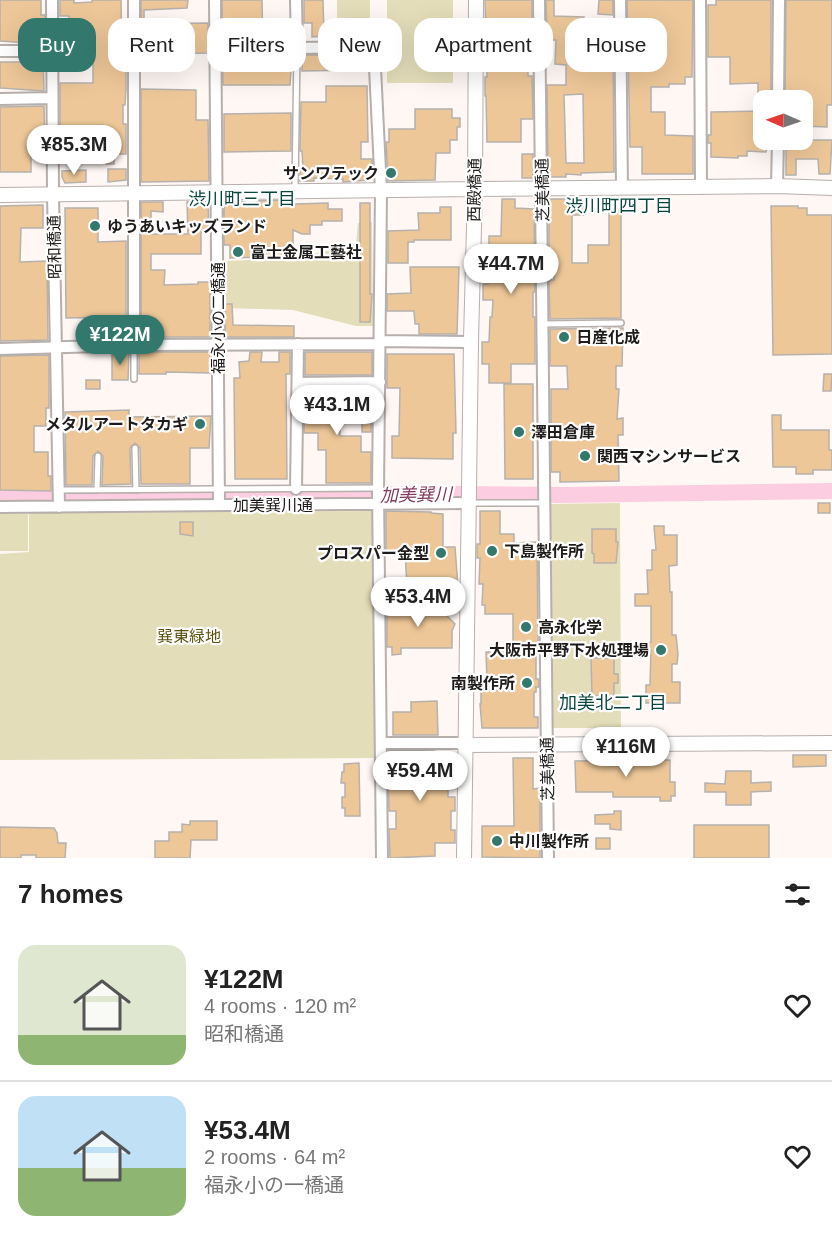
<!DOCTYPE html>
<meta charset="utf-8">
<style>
:root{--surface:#fff;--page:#f2f2f2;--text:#222;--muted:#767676;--line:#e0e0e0;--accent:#32786d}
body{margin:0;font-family:Helvetica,"Noto Sans JP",sans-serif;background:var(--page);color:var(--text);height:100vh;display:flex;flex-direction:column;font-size:22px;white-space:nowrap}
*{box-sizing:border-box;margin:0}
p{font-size:20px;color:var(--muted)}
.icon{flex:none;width:33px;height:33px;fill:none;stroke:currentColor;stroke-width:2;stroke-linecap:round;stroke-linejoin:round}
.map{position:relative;height:858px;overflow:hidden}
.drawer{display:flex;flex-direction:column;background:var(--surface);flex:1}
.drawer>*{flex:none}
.banner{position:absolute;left:18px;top:18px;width:796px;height:54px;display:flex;gap:12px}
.needle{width:39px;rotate:272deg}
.fabs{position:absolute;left:753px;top:90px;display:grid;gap:12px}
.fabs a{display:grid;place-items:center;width:60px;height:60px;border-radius:12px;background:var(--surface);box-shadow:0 6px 24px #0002;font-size:30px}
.price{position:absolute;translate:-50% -51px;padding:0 14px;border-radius:21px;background:#fff;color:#222;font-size:20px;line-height:39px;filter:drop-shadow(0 2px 3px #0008)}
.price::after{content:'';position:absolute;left:50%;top:36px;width:18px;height:14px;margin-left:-9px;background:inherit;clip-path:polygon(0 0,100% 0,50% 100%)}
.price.current{background:var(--accent);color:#fff}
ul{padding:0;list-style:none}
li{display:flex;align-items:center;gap:18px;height:150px;padding:0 18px}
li+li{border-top:2px solid var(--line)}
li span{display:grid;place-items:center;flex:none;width:168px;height:120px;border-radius:18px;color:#555}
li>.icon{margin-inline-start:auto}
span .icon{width:72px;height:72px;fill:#fffc;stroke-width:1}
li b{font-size:26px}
h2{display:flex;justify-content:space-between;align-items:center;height:72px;padding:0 18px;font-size:26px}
.chip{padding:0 21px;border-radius:18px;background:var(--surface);box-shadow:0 6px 24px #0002;font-size:21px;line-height:54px}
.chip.current{background:var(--accent);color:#fff}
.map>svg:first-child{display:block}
</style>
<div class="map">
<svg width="832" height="858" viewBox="0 0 832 858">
<rect width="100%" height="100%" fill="#fff7f4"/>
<path fill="#e3ddb9" d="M337 0H370V28H337Z
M387 0H453V83H387Z
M372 222 373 326H356L293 310 225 308 224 261 294 258 356 244 358 223Z
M620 503 621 728H553L549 504Z
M374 511 378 758 0 760V554L29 552V513Z
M0 514H28V551H0Z"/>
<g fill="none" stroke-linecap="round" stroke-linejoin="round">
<path stroke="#fccce1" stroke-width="16" d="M0 498 458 494 562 495 832 491"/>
</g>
<path fill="#edc798" stroke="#b6b1ac" stroke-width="1.5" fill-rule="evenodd" d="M0 0H41V15H45L44 44 0 41Z
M60 0H74V3L92 2V0H121L122 55H126V90L125 105H123V124H126V154H114V164H106V154H60V83H93V58H79V35H69V16H60Z
M141 0H188L187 8 144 10V22H141Z
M222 0H262L263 53 292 55 290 85H223Z
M304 0H323L324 36 312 37V23H304Z
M485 0H532V56H528V76H532L533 119H521V142H487L486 96H485V77H487Z
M546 0H554V16L584 17V50L613 49 614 172 581 173V175L566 174V177H548L547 85H566V65L555 64 556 40H547ZM583 94 584 163H566L564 95Z
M599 0H613V15L598 14Z
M627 0H693L692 77H685V84H669V87H651V112H665V135L693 136V174H642V147H630Z
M716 0H771V100H758V83L730 84V57H708V5H716Z
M786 0H832V105H827V127L802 126V100H785Z
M208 23V53L141 54V24Z
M302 55H359V70L302 71Z
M21 58H43L44 91 0 88V62H21Z
M326 86H367L368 142H361V159H372L373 172 370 170V180L343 182V179L314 178V181H300V168H303L302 151H300L301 102H326Z
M141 89 196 90V120H208L209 181 141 182Z
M44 106 45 155H31V172H0V107Z
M415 109H452V118H460V127H457V140H450V153H436L435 180 388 181 386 142H389V129H415Z
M764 111V140H767L766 152 747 151V156H738V158L711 157V143H708V135H711V112Z
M291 113V151L224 152V114Z
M786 140H832L830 174H819L818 159H796V175H786Z
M522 154H533V178H522Z
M108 169H126V180L108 182Z
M86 170V182L65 183 62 177V171Z
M502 199H515V208L534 209 535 292H533V317H535V364H511V383H489V364H482V342H489L490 317H492L493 300H483V284H488V274H501V258H484V248H489V236H501Z
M549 199H584V215H572V263H588V245H609V211H621V318L550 319 549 280H554V261H549Z
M208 201 209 232H201V254H151V270H165L164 285 198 284V282H210V337H141V202H163V212L151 211V234H188L187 202Z
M240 201 255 203V201L279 200 294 201V204L328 203V209H342V221H322V225H310V234H302L293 230V256L230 258V245H224V205H240Z
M360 203H370V294H372L370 322H360Z
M43 205V228H21L20 262 47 261 48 340 0 341V206Z
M771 206H798V208H807V215H832V354L773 355Z
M440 207H451V240H414V242H408V263H388V231L419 230 418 213H440Z
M65 208H98V242L126 241V317L66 318Z
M410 267H459L457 334H419V324H415L414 311H387V294L411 293Z
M225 304H232L233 325 294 326V337H225Z
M623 328 622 366H616V389H619L617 419 623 418V435H618L619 481 560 482V472H551V389H568L567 366H550V329Z
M139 352H210V373L166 372V374H139Z
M250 352H262L261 362H279V352H290V374H286L287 479H235L234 378H240L239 362 249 361Z
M305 352H372V375H305Z
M112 353H129L128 380H112Z
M387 354H454L456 433H453V459L392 458V436H399L400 388H387Z
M49 355V408H46V426H34V452H48V476H51V491L0 490V356Z
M824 374H832L831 391H823Z
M86 380H100V389H86Z
M504 384H533V479H505Z
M305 390H372L371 399H340V436H361V452H371V483H326V450H318V433H304Z
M129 410V417L211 416 209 448H190V484H141L140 448 135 443 130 448 131 484 102 485 103 456 98 451 93 456 92 485H66L65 412Z
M772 415H781V430H829V450H832V470H813V474H796V467H773Z
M362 420H371V432H362Z
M818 503H830V513H818Z
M386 511 431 512V513L443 514V547H455L458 587H407L405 551H386Z
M480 511H500V534H514V543L537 542 538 648H536V679H539V687H536V692H534V717H538V728H482L480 704H481V680H487L486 652H513V614H485V605H482L483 584H479L480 558H477V544H480Z
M180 522H193V536L180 534Z
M654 526H664V535H677V565L669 566 670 592H672V635H676L678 654 677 664H672V682H680V703H646V685H650L651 650 636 651V643L651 642V606H635V594H648L647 570H652V550H656Z
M592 529H616V542H618L616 563H594V554L592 553Z
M387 605 437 606 455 624 452 631V648H401V654L392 655V647H387Z
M591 658H614V674H618V683H614V696H592Z
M437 701 438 735H393V712H411V702Z
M388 750 433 751 450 754 449 757H453V779H448V797H455V811H451V830H455V843H435V856L390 858 389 829H396V811H389Z
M793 755H826V766L793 767Z
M513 758H533V789L540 788V858L482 857V826H514Z
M670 760V782H675V796H671V801H660V797H613V792H576L575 761Z
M359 763 360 816H345V808H342V797H345V783H341L342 772H344V764Z
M726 771H751V783L771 782V791L751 792V805H726V792H705V783L725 784Z
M614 811H621V830L610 829V824H595V815L614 814Z
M190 821H217V840H191L190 858H155V841H169V832H182V824L190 825Z
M694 825H769V858H694Z
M0 827 54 828 57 833 58 843H66L65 858H36V855H21V858H0Z
M596 838H610V849H596Z"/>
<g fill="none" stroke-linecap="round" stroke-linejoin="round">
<defs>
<path id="service" d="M295 191 297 48
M544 324 621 323
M134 345V379
M135 448 136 490
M59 490 378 488
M97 490 98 456
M469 503H543"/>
<path id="minor" d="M52 0 53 195 59 507
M134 0V345
M215 0 219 505
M296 0 297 48 374 47 381 191 378 491 382 858
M539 0 548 858
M620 0 622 188
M700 0 701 188
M0 51H52
M0 99 52 98
M778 100 779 0
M777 186 778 140
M380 341 469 342 471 340
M0 349 134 345 380 344
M298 383 380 382
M296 489 298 344
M0 507 469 503
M381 743H465"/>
<path id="tertiary" d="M0 195 475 189 777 186 832 188
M464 745 832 743
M464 858 471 340 475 189 476 0"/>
</defs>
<use href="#service" stroke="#b6afac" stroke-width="8"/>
<use href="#minor" stroke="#b6afac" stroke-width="14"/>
<use href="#tertiary" stroke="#b6afac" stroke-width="16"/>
<use href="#service" stroke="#fff" stroke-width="5"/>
<use href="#minor" stroke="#fff" stroke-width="10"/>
<use href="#tertiary" stroke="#fff" stroke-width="14"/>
</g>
<g fill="#32786d" stroke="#fff" stroke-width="2">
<circle cx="391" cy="173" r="6"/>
<circle cx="95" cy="226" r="6"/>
<circle cx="238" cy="252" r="6"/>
<circle cx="564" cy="337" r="6"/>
<circle cx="200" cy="424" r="6"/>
<circle cx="519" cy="432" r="6"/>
<circle cx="585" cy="456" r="6"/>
<circle cx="492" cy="551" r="6"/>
<circle cx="441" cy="553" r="6"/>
<circle cx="526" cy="627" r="6"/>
<circle cx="661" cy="650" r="6"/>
<circle cx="527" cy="683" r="6"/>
<circle cx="497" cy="841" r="6"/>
</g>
<g text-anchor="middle" stroke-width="4.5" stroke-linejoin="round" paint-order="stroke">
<g font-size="16" font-weight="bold" fill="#1e1b1a" stroke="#fff" text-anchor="start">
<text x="379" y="179" text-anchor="end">サンワテック</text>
<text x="107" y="232">ゆうあいキッズランド</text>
<text x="250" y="258">富士金属工藝社</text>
<text x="576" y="343">日産化成</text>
<text x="188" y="430" text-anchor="end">メタルアートタカギ</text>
<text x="531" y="438">澤田倉庫</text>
<text x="597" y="462">関西マシンサービス</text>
<text x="504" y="557">下島製作所</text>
<text x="429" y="559" text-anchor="end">プロスパー金型</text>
<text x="538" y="633">高永化学</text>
<text x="649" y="656" text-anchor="end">大阪市平野下水処理場</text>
<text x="515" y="689" text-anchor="end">南製作所</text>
<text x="509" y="847">中川製作所</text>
</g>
<g font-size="16" fill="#1e1b1a" stroke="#fff">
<text transform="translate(474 190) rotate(-89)" y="6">西殿橋通</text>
<text transform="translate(542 190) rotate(-91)" y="6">芝美橋通</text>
<text transform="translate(54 247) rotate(-91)" y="6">昭和橋通</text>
<text transform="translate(218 318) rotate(-90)" y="6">福永小の二橋通</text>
<text x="273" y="511">加美巽川通</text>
<text transform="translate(547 769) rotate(-91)" y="6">芝美橋通</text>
</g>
<g font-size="16" fill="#5b510c" stroke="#fff">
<text x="189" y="642">巽東緑地</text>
</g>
<g font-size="18" fill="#08463e" stroke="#fff">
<text x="242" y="205">渋川町三丁目</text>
<text x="619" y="212">渋川町四丁目</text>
<text x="613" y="709">加美北二丁目</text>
</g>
<g font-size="18" font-style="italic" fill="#813b5e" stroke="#fff">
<text transform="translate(416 495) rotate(-1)" y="6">加美巽川</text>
</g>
</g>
</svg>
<div class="fabs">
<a><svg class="needle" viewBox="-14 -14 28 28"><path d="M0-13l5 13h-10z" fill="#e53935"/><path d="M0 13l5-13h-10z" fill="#767676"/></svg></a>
</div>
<b class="price" style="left:74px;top:176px">¥85.3M</b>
<b class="price" style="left:511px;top:295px">¥44.7M</b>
<b class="price current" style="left:120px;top:366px">¥122M</b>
<b class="price" style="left:337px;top:436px">¥43.1M</b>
<b class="price" style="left:418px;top:628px">¥53.4M</b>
<b class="price" style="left:626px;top:778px">¥116M</b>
<b class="price" style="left:420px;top:802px">¥59.4M</b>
<div class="banner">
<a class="chip current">Buy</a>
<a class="chip">Rent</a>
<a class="chip">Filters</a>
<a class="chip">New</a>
<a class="chip">Apartment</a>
<a class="chip">House</a>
</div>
</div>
<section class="drawer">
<h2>7 homes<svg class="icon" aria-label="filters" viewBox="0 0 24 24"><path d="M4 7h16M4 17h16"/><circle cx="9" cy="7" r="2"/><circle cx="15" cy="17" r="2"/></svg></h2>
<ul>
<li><span style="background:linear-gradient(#dfe7d0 75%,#8fb573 0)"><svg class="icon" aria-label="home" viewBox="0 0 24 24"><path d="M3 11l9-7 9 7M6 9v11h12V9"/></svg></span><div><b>¥122M</b><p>4 rooms · 120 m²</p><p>昭和橋通</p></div><svg class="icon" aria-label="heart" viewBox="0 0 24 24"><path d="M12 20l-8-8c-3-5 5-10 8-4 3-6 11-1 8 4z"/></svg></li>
<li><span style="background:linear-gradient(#bfe0f5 60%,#8fb573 0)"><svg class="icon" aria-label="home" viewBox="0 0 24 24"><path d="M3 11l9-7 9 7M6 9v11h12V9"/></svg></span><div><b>¥53.4M</b><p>2 rooms · 64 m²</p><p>福永小の一橋通</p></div><svg class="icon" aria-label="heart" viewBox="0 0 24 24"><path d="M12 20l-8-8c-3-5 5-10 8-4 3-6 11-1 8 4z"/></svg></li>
</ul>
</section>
